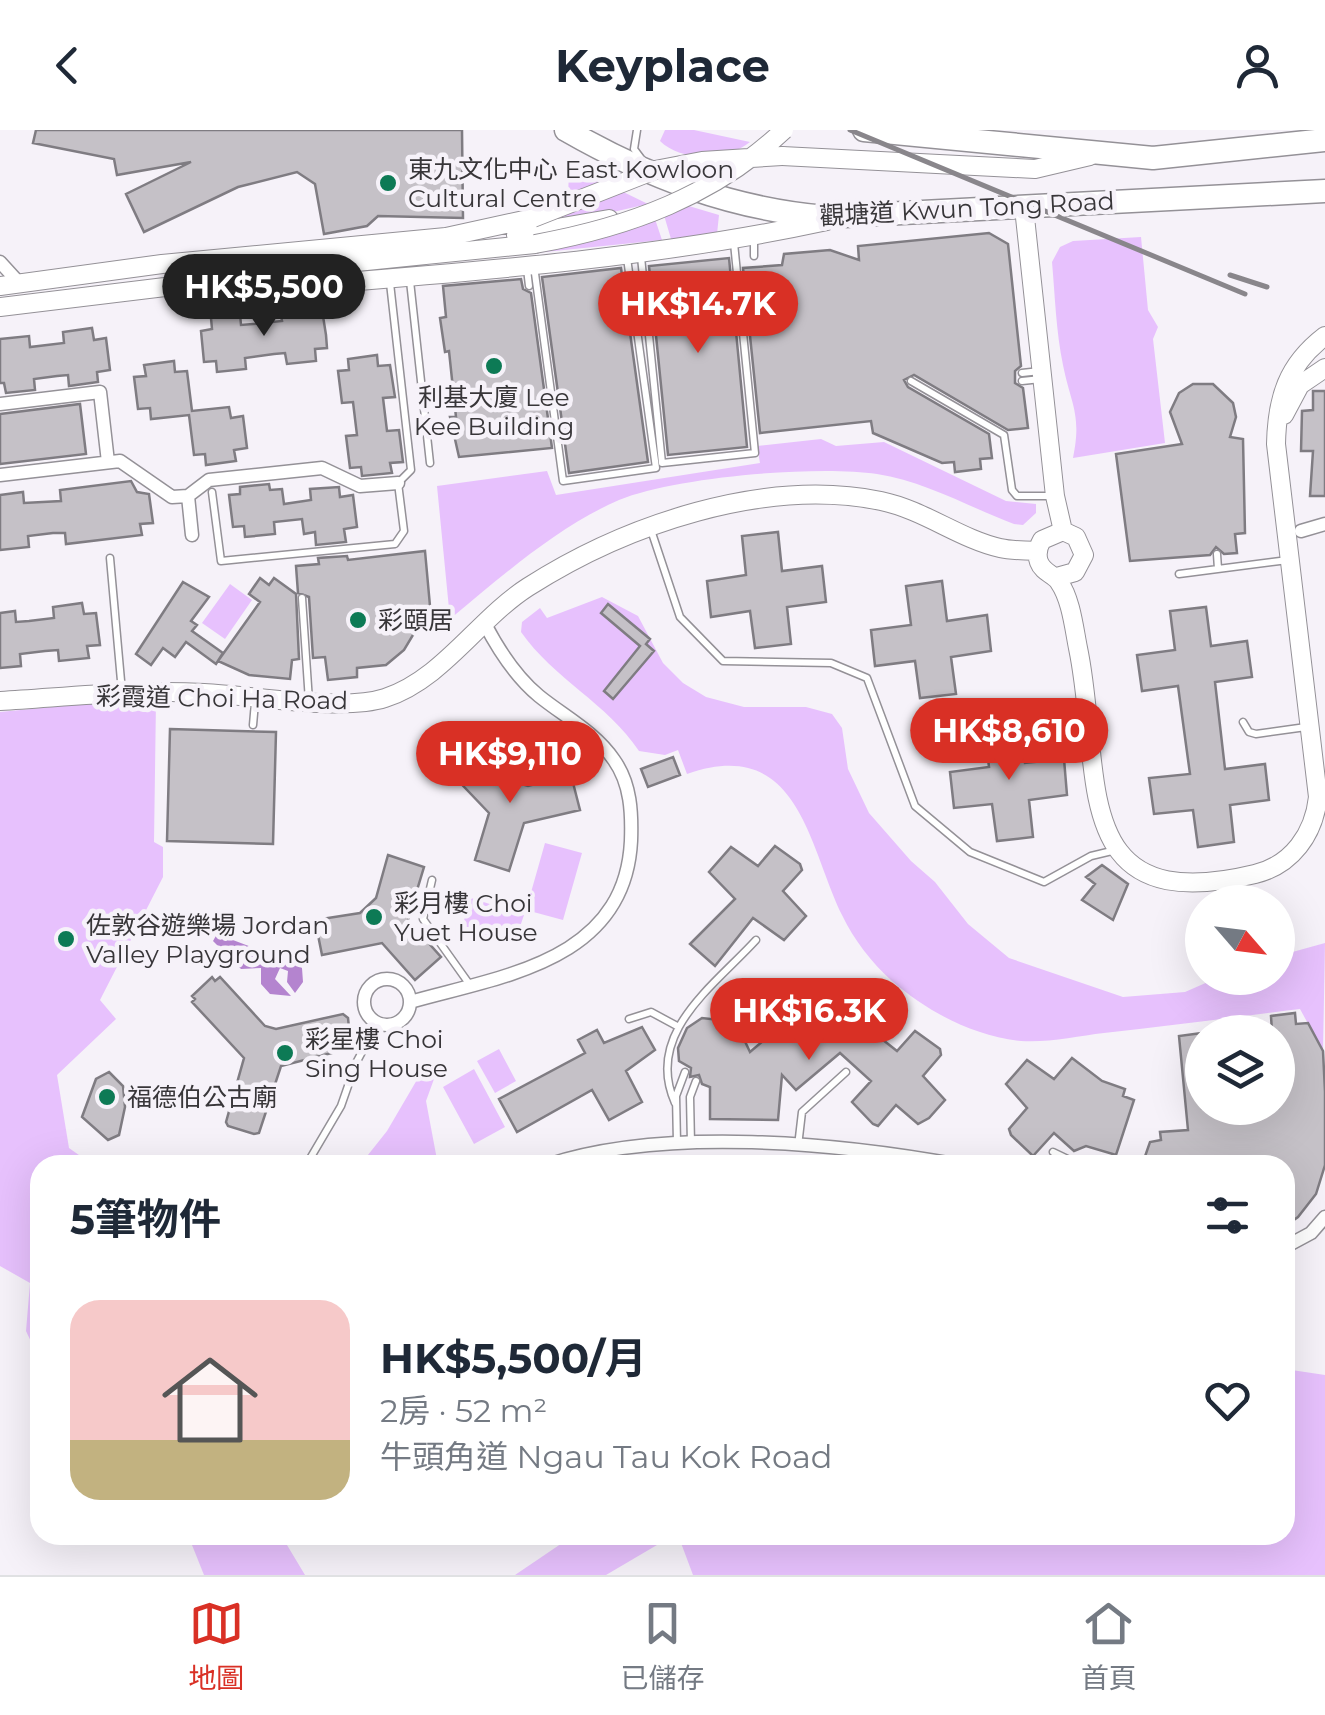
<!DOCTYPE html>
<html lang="zh-TW">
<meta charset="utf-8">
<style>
:root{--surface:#fff;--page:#f2f2f3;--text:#1f2937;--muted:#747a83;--line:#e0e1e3;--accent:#d93025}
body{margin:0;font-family:Montserrat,"Noto Sans TC",sans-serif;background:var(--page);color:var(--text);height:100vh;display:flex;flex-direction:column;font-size:38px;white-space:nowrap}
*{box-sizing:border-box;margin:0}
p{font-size:32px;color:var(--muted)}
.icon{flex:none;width:55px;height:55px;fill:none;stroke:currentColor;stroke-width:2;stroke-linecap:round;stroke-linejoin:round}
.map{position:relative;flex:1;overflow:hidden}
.drawer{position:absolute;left:30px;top:1025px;width:1265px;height:390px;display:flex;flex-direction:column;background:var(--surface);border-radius:30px;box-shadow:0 10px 40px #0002}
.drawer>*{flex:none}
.needle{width:65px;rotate:118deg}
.controls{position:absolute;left:1185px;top:755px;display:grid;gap:20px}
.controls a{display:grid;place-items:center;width:110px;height:110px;border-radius:50%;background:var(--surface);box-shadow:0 10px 40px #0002;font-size:50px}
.price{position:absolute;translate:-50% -85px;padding:0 22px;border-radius:35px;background:var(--accent);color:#fff;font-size:32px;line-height:65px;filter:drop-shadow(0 2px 5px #0008)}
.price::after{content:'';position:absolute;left:50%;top:60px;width:30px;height:22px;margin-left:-15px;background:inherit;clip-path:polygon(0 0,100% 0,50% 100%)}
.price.current{background:#222;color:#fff}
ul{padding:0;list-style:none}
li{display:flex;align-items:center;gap:30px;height:250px;padding:0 40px}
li+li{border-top:2px solid var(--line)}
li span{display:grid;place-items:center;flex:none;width:280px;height:200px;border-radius:30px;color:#555}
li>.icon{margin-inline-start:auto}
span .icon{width:120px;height:120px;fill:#fffc;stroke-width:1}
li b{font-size:42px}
h2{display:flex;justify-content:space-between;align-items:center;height:120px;padding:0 40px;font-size:42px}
header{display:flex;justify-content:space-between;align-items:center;height:130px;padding:0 40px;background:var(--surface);font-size:45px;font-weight:700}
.dock{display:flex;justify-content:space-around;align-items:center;height:140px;border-top:2px solid var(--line);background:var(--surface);font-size:28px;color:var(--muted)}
.dock a{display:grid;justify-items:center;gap:5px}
.dock .current{color:var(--accent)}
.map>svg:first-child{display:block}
</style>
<header><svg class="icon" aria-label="back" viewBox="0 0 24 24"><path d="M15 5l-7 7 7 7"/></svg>Keyplace<svg class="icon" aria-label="person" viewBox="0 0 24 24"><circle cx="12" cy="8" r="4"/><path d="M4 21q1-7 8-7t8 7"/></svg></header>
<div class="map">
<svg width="1325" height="1445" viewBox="0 0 1325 1445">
<rect width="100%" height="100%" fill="#f6f2f9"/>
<path fill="#e7c1fd" d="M665 0H694L750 12C727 31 681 32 660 11Z
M569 37H572L648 74 526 102 568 69Z
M672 71 719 85 717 104 671 109 661 75Z
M655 89 662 110 467 130 466 119Z
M1141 107 1148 180 1158 197 1153 209 1165 313 1073 328C1082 284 1071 275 1063 235 1056 202 1055 166 1052 132L1060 117 1073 111Z
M821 309 836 316 884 312 1006 371 1036 374V383L1023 395 1014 394C969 377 924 351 877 344 816 335 675 347 619 370 557 397 502 446 450 489L437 356 547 341 556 365 760 333 757 316Z
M230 454 252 470 225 509 202 493Z
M602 467 638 486 663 533 683 553 706 567 744 577H806L832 584 842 598 848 639 869 683 911 731 935 752 968 794 1009 828 1123 867 1185 862 1217 848H1278V826L1325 813 1323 921 1300 879C1235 887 1170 896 1104 903 1078 906 1047 913 1021 911 973 906 928 882 892 851 871 832 854 810 842 785 808 715 799 605 687 644L678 620 665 625 639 621C607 573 554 549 521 502L522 492 540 478 547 488Z
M123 570 156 571 154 712 163 717V747L100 870 116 889 57 945 69 1018 93 1035H40V1231L26 1201 30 1153 0 1136V582Z
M545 713 582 723 563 790 526 780Z
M471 768 524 785 514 814 462 797Z
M499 919 516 951 495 963 477 931Z
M428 931 438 938 426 971 438 1035H360L387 1001Z
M474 939 505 997 474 1014 443 957Z
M1285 1239 1325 1245V1445H693L678 1405H1285Z
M188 1405H281L305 1445H204Z
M574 1405H674L606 1445H515Z"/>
<path fill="#b484cf" d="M217 804 254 818 265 832 278 825 293 827 302 838 303 852 295 863 287 852 288 841 280 838 275 849 291 866 270 864 261 854V838L241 839 213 811Z"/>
<path fill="#c5c1c7" stroke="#7f7c82" stroke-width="2.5" d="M36 0H462L463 88 378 86 367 96 324 104 315 54 297 42 238 57 144 102 126 64 191 32 117 45 114 29 33 13Z
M989 103 1008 114 1021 236 1015 241V253L1023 258 1028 298 1008 300 914 245 904 250 908 257 989 304 992 328 980 329 981 339 955 342 954 332 942 333 873 303 871 291 760 303 743 138 782 135 784 124 830 120 859 130 858 116Z
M729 128 747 317 668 325 649 136Z
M621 138 648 332 569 343 542 147Z
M521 149 523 159 531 163 552 318 459 327 450 287H456L449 221 445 222 440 188 446 187 443 156Z
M310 176 311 187 323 186 326 205 327 218 315 219 316 231 287 234 285 223 274 224 245 228 246 239 217 242 216 231 204 232 201 201 212 199 211 188 240 184 241 195 253 194 282 191 280 180Z
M92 198 94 210 106 208 110 240 97 242 98 252 69 256 68 245 57 246 34 249 35 260 6 263 4 253H0V209L29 206 30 217 64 213 63 202Z
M377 225 378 236 390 235 395 267 383 268 387 301 399 300 403 332 390 333 392 343 362 346 361 337 350 338 346 306 357 305 353 272 342 273 338 241 349 240 348 229Z
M174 231 175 242 187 241 192 281 229 277 231 288 243 286 247 318 234 320 236 331 206 335 205 324 194 325 189 285 151 289 150 278 138 279 134 247 146 246 144 235Z
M1193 254H1213L1233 273 1236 287 1230 307 1243 309 1245 403 1235 404 1237 423 1224 424 1216 417 1210 425 1130 431 1116 324 1182 314 1170 282 1179 263Z
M1313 261H1325V366H1310L1313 321H1301L1302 281 1313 280Z
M80 274 86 324 0 334V284Z
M131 351 137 362 149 364 153 393 140 394 142 405 66 414 65 403H53L28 406 29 417 0 420V365L23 362 24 373 61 371 60 360Z
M269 354 270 360 282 359 284 374 311 370 310 359 339 357 340 367 353 365 357 397 344 399 346 412 316 415 315 402 304 404 302 389 274 392 275 404 245 407 244 396 233 397 229 365 240 364V357Z
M778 402 782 441 822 436 826 472 787 477 791 514 755 518 750 481 711 487 707 451 746 445 742 406Z
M425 421 430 476 415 479 416 500 404 520 386 535 357 538V547L328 550 325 527 313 528 309 467 298 463 296 436 319 434 318 428 347 426 348 430Z
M260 448 269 455 274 448 296 464 299 529 292 530 290 549 249 545 218 531 260 472 249 464Z
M942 451 947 491 987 485 991 521 951 527 956 564 920 568 915 531 875 536 871 500 911 495 906 456Z
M183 452 209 467 191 491 197 495 192 501 223 523 216 534 186 512 175 527 163 518 151 535 136 524Z
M82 473 84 484 96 483 100 515 87 516 89 528 59 531 58 520 45 521 20 524 21 536 0 538V483L15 481 16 492 29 491 54 488 53 477Z
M608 474 650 509 646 514 654 521 613 569 604 561 640 516 601 483Z
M1206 477 1211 516 1247 511 1252 547 1215 552 1225 639 1265 634 1269 670 1230 675 1234 712 1198 717 1193 680 1154 684 1149 648 1190 644 1178 556 1142 561 1137 525 1175 520 1170 481Z
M1021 594 1025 633 1064 629 1067 665 1029 670 1033 707 997 711 992 674 954 678 950 642 989 637 984 598Z
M170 599 276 602 273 714 167 711Z
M474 617 505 649 528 656 571 645 580 680 524 693 509 741 475 730 489 683 449 641Z
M673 627 680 645 648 657 641 639Z
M775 716 800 734 802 740 783 761 806 786 784 810 753 788 715 836 690 814 735 769 709 742 731 717 758 736Z
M388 725 424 737 408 790 441 827 415 850 382 813 322 825 315 790 360 783 376 768Z
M1102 735 1128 754 1113 790 1082 770 1095 754 1086 747Z
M212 847 215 851 220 847 265 896 276 899 343 884 348 888 351 918 281 936 259 1003 254 1004 228 996 226 992 244 928 192 872 195 869 192 866Z
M825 858 862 882 859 891 897 921 915 901 940 919 941 925 923 946 945 970 929 988 918 994 896 975 878 996 873 994 852 972 871 951 840 923 796 960 782 945 778 990 710 989V957L702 954 699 945 690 947 691 938 679 931 678 918 687 898 702 888 728 891 741 903 750 922Z
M1295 883 1296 894 1308 893 1323 921 1325 962V1035L1316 1064 1298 1087 1285 1096V1035H1142L1150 1012 1161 1010 1160 1002 1188 1000 1179 906 1202 903V978H1278V902H1272L1271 886Z
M642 897 655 920 626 941 642 972 609 990 592 960 517 1002 499 969 585 923 578 910 597 900 604 913Z
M1072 928 1102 951 1125 959 1123 966 1134 970 1116 1025 1086 1016 1074 1021 1054 1003 1033 1026 1011 1005 1009 999 1027 978 1006 954 1027 930 1054 949Z
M109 942 123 956 125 977 119 1005 108 1010 82 987 96 949Z"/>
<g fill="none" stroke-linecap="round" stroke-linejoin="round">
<defs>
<path id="lane" d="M637 0 634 19 643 31
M754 107V126
M641 127 662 333 755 323 734 113
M534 136 563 351 656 338 627 128
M527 139 529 156
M410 151 430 333
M1022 243 1040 241
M911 251 1004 305 1012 360 1017 366H1054
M1022 251 1041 249
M212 362 221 431 395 414 404 401 398 353 411 340 390 153
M650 397 680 487 723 531 831 533 867 548 915 676 970 722 1044 752 1091 726 1116 720
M1217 424 1218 439
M110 428 122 562
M1179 444 1288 430
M302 468 309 571
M1243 592 1249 602 1256 604 1306 597
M253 595 255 572
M432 750 423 789 470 855
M629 889 651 882 677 896
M675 973C644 903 714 856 756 810
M677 1013 676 966 685 942
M691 1014 690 967 696 951
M798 1016 802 982 846 942
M1053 1022 1080 1035
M283 1034 308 1032 341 976 356 933 377 894"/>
<path id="street" d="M0 132 21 155
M0 274 100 262 108 332
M0 345 120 331 172 367 188 366 192 405
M188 366 209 350 322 338 360 356 398 353
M1301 401 1325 394
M364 872a23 23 0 1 1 46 0a23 23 0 1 1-46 0Z
M410 872C501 846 625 832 631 711 632 683 631 654 614 630 595 602 565 587 539 566 515 546 499 521 485 494
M547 1035C665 996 838 1013 959 1035
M1285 1117 1311 1103 1325 1087"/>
<path id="secondary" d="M782 26 1035 39 1090 26
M1024 78 1055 366 1063 401
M516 105 609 89
M0 156 162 134 446 107 533 88
M165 157 190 165C401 146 619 136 827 91
M0 177 165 157 190 149 535 114
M1284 285 1300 255 1325 238
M1057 447 1075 442 1084 425 1076 407 1063 401 1042 410C1038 417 1036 424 1039 432 1043 443 1054 444 1059 452 1071 469 1074 498 1078 518 1104 642 1065 790 1255 744 1292 735 1314 704 1318 667L1276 314C1277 268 1287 235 1325 206
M0 571C68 567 136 559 204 563 252 565 342 582 385 568 443 549 478 489 528 457 625 395 764 347 881 371 924 380 960 409 1000 418 1012 421 1025 420 1038 421"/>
<path id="highway" d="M566 0C648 47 731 79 826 87L1325 61
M864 0 1153 28 1325 10"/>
</defs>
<use href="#lane" stroke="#949197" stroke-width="9"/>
<use href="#street" stroke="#949197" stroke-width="15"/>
<use href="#secondary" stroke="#949197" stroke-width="20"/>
<use href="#highway" stroke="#949197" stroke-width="25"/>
<use href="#lane" stroke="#fff" stroke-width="6"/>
<use href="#street" stroke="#fff" stroke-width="12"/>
<use href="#secondary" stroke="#fff" stroke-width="18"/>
<use href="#highway" stroke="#fff" stroke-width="22"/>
<path stroke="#89868b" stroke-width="5" d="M850 0 1245 164
M1230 145 1267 157"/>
<defs>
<path id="secondary-bridge" d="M533 88 655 40 702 31 782 26
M535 114C629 97 714 66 784 0"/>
</defs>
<use href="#secondary-bridge" stroke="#949197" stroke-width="20" stroke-linecap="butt"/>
<use href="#secondary-bridge" stroke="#fff" stroke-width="18"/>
</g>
<g fill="#0d7a55" stroke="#f6f2f9" stroke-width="4">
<circle cx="388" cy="53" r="10"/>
<circle cx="494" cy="236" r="10"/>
<circle cx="358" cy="490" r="10"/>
<circle cx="374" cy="787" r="10"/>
<circle cx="66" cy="809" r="10"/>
<circle cx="285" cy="923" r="10"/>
<circle cx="107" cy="967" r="10"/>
</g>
<g text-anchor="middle" stroke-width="9" stroke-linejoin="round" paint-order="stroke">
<g font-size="25" fill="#383639" stroke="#f6f2f9" text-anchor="start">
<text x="408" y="48">東九文化中心 East Kowloon<tspan x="408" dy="29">Cultural Centre</tspan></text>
<text x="494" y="276" text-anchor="middle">利基大廈 Lee<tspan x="494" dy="29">Kee Building</tspan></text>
<text x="378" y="499">彩頤居</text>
<text x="394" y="782">彩月樓 Choi<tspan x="394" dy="29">Yuet House</tspan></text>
<text x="86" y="804">佐敦谷遊樂場 Jordan<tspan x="86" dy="29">Valley Playground</tspan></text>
<text x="305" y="918">彩星樓 Choi<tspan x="305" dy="29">Sing House</tspan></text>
<text x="127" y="976">福德伯公古廟</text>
</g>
<g font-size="25" fill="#383639" stroke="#f6f2f9">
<text transform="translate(967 78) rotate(-3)" y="9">觀塘道 Kwun Tong Road</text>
<text transform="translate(222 568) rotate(1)" y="9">彩霞道 Choi Ha Road</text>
</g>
</g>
</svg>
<div class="controls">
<a><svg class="needle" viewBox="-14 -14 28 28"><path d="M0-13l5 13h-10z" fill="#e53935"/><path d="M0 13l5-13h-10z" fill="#747a83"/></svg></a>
<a><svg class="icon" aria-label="layers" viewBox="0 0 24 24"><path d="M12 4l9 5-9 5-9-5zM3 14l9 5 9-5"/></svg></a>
</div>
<b class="price current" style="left:264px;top:209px">HK$5,500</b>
<b class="price" style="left:698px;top:226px">HK$14.7K</b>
<b class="price" style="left:1009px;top:653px">HK$8,610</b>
<b class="price" style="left:510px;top:676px">HK$9,110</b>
<b class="price" style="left:809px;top:933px">HK$16.3K</b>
<section class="drawer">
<h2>5筆物件<svg class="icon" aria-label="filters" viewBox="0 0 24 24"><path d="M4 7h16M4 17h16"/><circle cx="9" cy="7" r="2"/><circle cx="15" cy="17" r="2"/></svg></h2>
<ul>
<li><span style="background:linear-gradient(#f6c9c9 70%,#c2b280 0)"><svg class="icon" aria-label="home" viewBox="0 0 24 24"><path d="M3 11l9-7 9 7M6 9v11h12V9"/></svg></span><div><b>HK$5,500/月</b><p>2房 · 52 m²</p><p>牛頭角道 Ngau Tau Kok Road</p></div><svg class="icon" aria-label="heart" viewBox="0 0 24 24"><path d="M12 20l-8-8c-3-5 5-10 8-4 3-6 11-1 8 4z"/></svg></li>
</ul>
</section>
</div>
<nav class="dock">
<a class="current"><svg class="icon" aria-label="map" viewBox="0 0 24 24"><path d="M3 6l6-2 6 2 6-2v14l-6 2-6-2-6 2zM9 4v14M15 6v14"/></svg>地圖</a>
<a><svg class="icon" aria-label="saved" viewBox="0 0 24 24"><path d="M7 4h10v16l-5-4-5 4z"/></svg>已儲存</a>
<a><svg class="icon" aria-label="home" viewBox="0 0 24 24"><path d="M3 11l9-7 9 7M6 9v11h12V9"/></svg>首頁</a>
</nav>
